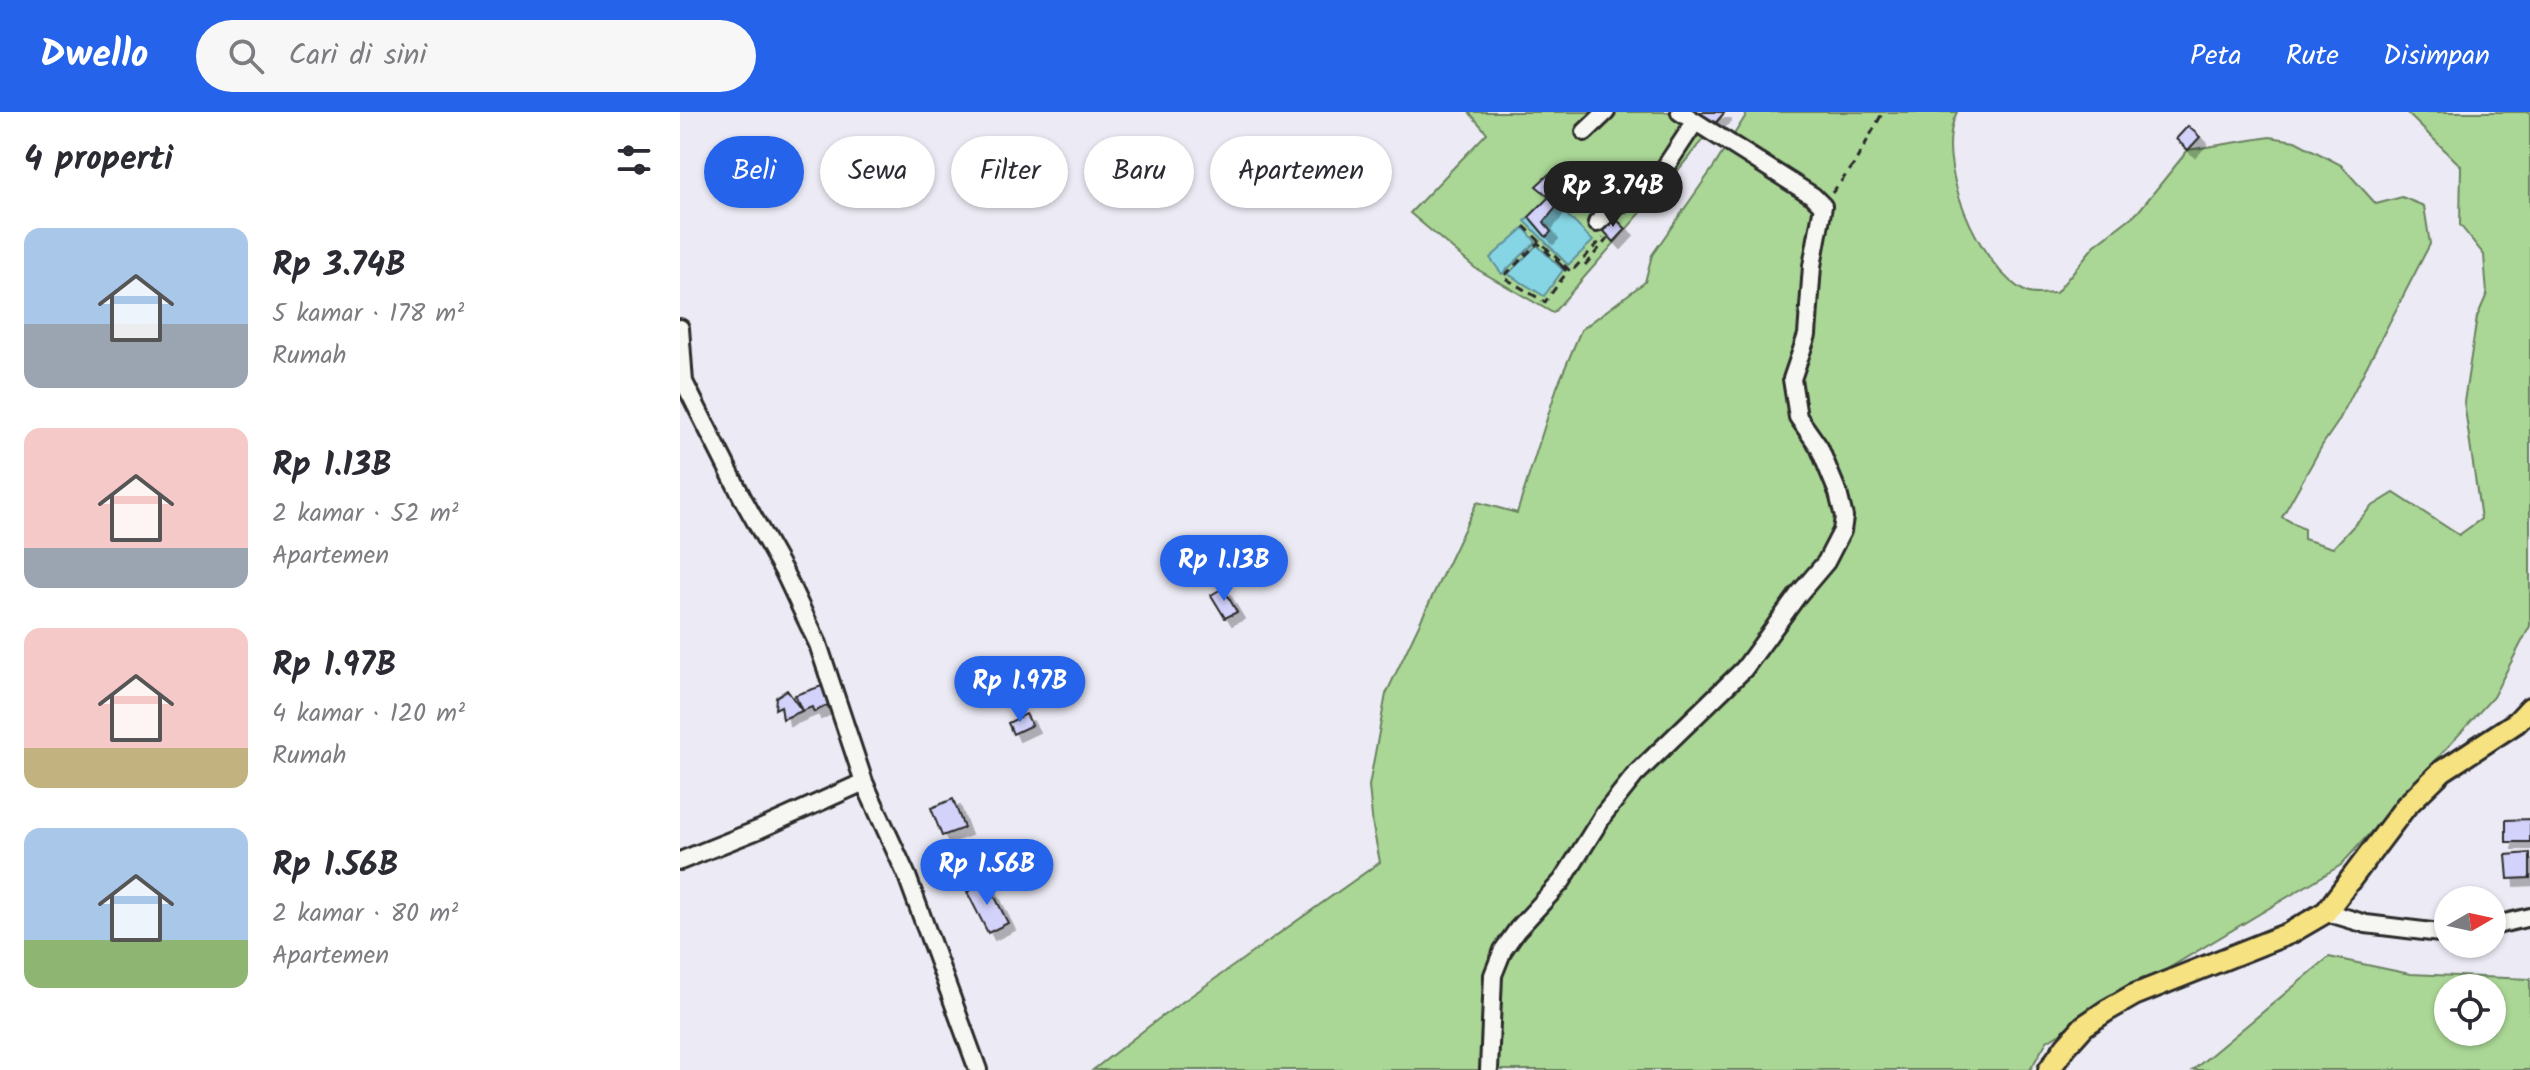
<!DOCTYPE html>
<html lang="id">
<meta charset="utf-8">
<style>
:root{--surface:#fff;--page:#f7f7f7;--text:#2b2b33;--muted:#7c7c81;--accent:#2563eb}
body{margin:0;font-family:Kalam,sans-serif;background:var(--page);color:var(--text);height:100vh;display:flex;flex-direction:column;font-size:30px;white-space:nowrap}
*{box-sizing:border-box;margin:0}
p{font-size:26px;color:var(--muted)}
.icon{flex:none;width:44px;height:44px;fill:none;stroke:currentColor;stroke-width:2;stroke-linecap:round;stroke-linejoin:round}
.map{position:relative;flex:1;overflow:hidden}
.panel{display:flex;flex-direction:column;background:var(--surface);width:680px}
.panel>*{flex:none}
.hud{position:absolute;left:24px;top:24px;width:760px;height:72px;display:flex;gap:16px}
.needle{width:52px;rotate:81deg}
.controls{position:absolute;left:1754px;top:774px;display:grid;gap:16px}
.controls a{display:grid;place-items:center;width:72px;height:72px;border-radius:50%;background:var(--surface);box-shadow:0 2px 6px #0004;font-size:40px}
.price{position:absolute;translate:-50% -68px;padding:0 18px;border-radius:28px;background:var(--accent);color:#fff;font-size:26px;line-height:52px;filter:drop-shadow(0 2px 4px #0008)}
.price::after{content:'';position:absolute;left:50%;top:48px;width:24px;height:18px;margin-left:-12px;background:inherit;clip-path:polygon(0 0,100% 0,50% 100%)}
.price.on{background:#222;color:#fff}
ul{padding:0;list-style:none}
li{display:flex;align-items:center;gap:24px;height:200px;padding:0 24px}
li span{display:grid;place-items:center;flex:none;width:224px;height:160px;border-radius:16px;color:#555}
li>.icon{margin-inline-start:auto}
span .icon{width:96px;height:96px;fill:#fffc;stroke-width:1}
li b{font-size:34px}
h2{display:flex;justify-content:space-between;align-items:center;height:96px;padding:0 24px;font-size:34px}
.tag{padding:0 28px;border-radius:36px;background:var(--surface);box-shadow:0 2px 6px #0004;font-size:28px;line-height:72px}
.tag.on{background:var(--accent);color:#fff}
header{display:flex;align-items:center;gap:48px;box-sizing:border-box;height:112px;padding:0 40px;background:var(--accent);color:#fff}
header strong{font-size:38px}
nav{display:flex;gap:44px;margin-inline-start:auto;font-size:28px}
.search{width:560px;height:72px;background:var(--page);display:flex;align-items:center;gap:20px;box-sizing:border-box;padding:0 28px;border-radius:44px;color:var(--muted);font-size:30px}
main{display:flex;flex:1;min-height:0}
.map>svg:first-child{display:block}
</style>
<header>
<strong>Dwello</strong>
<div class="search"><svg class="icon" aria-label="search" viewBox="0 0 24 24"><circle cx="10" cy="10" r="6"/><path d="M15 15l6 6"/></svg>Cari di sini</div>
<nav><a>Peta</a><a>Rute</a><a>Disimpan</a></nav>
</header>
<main>
<section class="panel">
<h2>4 properti<svg class="icon" aria-label="filters" viewBox="0 0 24 24"><path d="M4 7h16M4 17h16"/><circle cx="9" cy="7" r="2"/><circle cx="15" cy="17" r="2"/></svg></h2>
<ul>
<li><span style="background:linear-gradient(#a9c7e8 60%,#9aa5b1 0)"><svg class="icon" aria-label="home" viewBox="0 0 24 24"><path d="M3 11l9-7 9 7M6 9v11h12V9"/></svg></span><div><b>Rp 3.74B</b><p>5 kamar · 178 m²</p><p>Rumah</p></div></li>
<li><span style="background:linear-gradient(#f6c9c9 75%,#9aa5b1 0)"><svg class="icon" aria-label="home" viewBox="0 0 24 24"><path d="M3 11l9-7 9 7M6 9v11h12V9"/></svg></span><div><b>Rp 1.13B</b><p>2 kamar · 52 m²</p><p>Apartemen</p></div></li>
<li><span style="background:linear-gradient(#f6c9c9 75%,#c2b280 0)"><svg class="icon" aria-label="home" viewBox="0 0 24 24"><path d="M3 11l9-7 9 7M6 9v11h12V9"/></svg></span><div><b>Rp 1.97B</b><p>4 kamar · 120 m²</p><p>Rumah</p></div></li>
<li><span style="background:linear-gradient(#a9c7e8 70%,#8fb573 0)"><svg class="icon" aria-label="home" viewBox="0 0 24 24"><path d="M3 11l9-7 9 7M6 9v11h12V9"/></svg></span><div><b>Rp 1.56B</b><p>2 kamar · 80 m²</p><p>Apartemen</p></div></li>
</ul>
</section>
<div class="map">
<svg width="1850" height="958" viewBox="0 0 1850 958">
<defs>
<filter id="shadow"><feDropShadow dx="7" dy="7" stdDeviation="0" flood-color="#0004"/></filter>
</defs>
<rect width="100%" height="100%" fill="#ecebf5"/>
<filter id="ink" filterUnits="userSpaceOnUse"><feTurbulence type="fractalNoise" baseFrequency=".0125" numOctaves="2"/><feDisplacementMap in="SourceGraphic" scale="16" xChannelSelector="R" yChannelSelector="G"/><feConvolveMatrix kernelMatrix="1 2 1 2 8 2 1 2 1" color-interpolation-filters="sRGB"/></filter>
<g filter="url(#ink)">
<path fill="#aad796" stroke="#6a8160" stroke-width="2" fill-rule="evenodd" d="M789 0H1045L999 57 873 201 795 156 730 101 807 21Z
M1068 0H1277C1252 48 1299 157 1346 180 1354 184 1367 181 1376 181L1414 134 1458 100 1508 38 1590 25 1615 29 1661 53 1696 92 1722 85 1744 94 1750 132 1658 310 1643 332 1602 405 1624 417V427L1653 436 1691 395 1714 381 1779 423 1801 407 1784 290 1797 205 1807 182 1804 143 1780 113 1781 54 1726 0H1850V514L1813 585 1661 753 1367 929 1350 958H413L477 908 700 750 693 715 689 674 706 582 797 390 837 401 877 275 901 218 965 170 972 143 1035 53Z
M1649 845 1730 862 1850 867V958H1513ZM1768 876H1812V920H1768Z"/>
<path fill="#86d5e4" stroke="#62919a" stroke-width="2" d="M869 85 913 129 888 153 845 109Z
M844 116 856 130 822 162 810 146Z
M857 133 883 158 864 184 828 162Z"/>
<path fill="#d3d2fb" stroke="#2b2b2b" stroke-width="2" filter="url(#shadow)" d="M1019 0H1043L1044 1 1032 15 1016 4Z
M1508 14 1520 25 1508 38 1496 27Z
M869 62 878 76 869 85 856 74Z
M869 85 878 93 864 110 871 120 866 125 849 105Z
M933 104 946 117 934 130 920 115Z
M543 476 557 500 545 506 531 483Z
M145 573 152 591 134 600 132 595 122 599 115 583Z
M107 578 122 599 103 607 101 594 95 597 96 585Z
M346 602 352 613 333 622 328 611Z
M273 687 284 716 262 724 251 696Z
M1850 707V730H1826V708Z
M1850 741V766L1828 767 1826 743Z
M307 769 328 811 308 821 287 780Z"/>
<g fill="none" stroke-linecap="round" stroke-linejoin="round">
<defs>
<path id="minor" d="M905 20 926 0
M917 111 935 95 966 75 982 60 1015 10
M0 216 4 270 63 387 104 460 138 532 184 670 227 764 298 958
M0 749 80 717 184 670
M1646 800 1686 812 1768 822
M1812 814 1850 805
M809 958 813 863 823 838 837 818 882 769 924 702 955 663 1064 557 1118 483 1146 450 1162 419 1164 405 1158 381 1139 335 1118 305 1112 267 1127 223 1132 154 1143 94 1133 84 1000 0"/>
<path id="major" d="M1369 958 1386 934 1404 914 1426 899 1454 883 1610 821 1646 800 1726 694 1762 659 1837 610 1850 596"/>
</defs>
<use href="#minor" stroke="#2b2b2b" stroke-width="22"/>
<use href="#major" stroke="#2b2b2b" stroke-width="26"/>
<path stroke="#2b2b2b" stroke-width="3" stroke-dasharray="8 6" stroke-linecap="butt" d="M1152 81 1173 54 1203 0
M844 114 891 160 923 126
M881 153 858 131 823 165 865 190 887 160 881 153 883 152
M905 153 928 126 925 124"/>
<use href="#minor" stroke="#f6f6f2" stroke-width="16"/>
<use href="#major" stroke="#f7e281" stroke-width="20"/>
</g>
</g>
</svg>
<div class="controls">
<a><svg class="needle" viewBox="-14 -14 28 28"><path d="M0-13l5 13h-10z" fill="#e53935"/><path d="M0 13l5-13h-10z" fill="#7c7c81"/></svg></a>
<a><svg class="icon" aria-label="locate" viewBox="0 0 24 24"><circle cx="12" cy="12" r="6"/><path d="M12 2v4M12 18v4M2 12h4M18 12h4"/></svg></a>
</div>
<b class="price on" style="left:933px;top:117px">Rp 3.74B</b>
<b class="price" style="left:544px;top:491px">Rp 1.13B</b>
<b class="price" style="left:340px;top:612px">Rp 1.97B</b>
<b class="price" style="left:307px;top:795px">Rp 1.56B</b>
<div class="hud">
<a class="tag on">Beli</a>
<a class="tag">Sewa</a>
<a class="tag">Filter</a>
<a class="tag">Baru</a>
<a class="tag">Apartemen</a>
</div>
</div>
</main>
